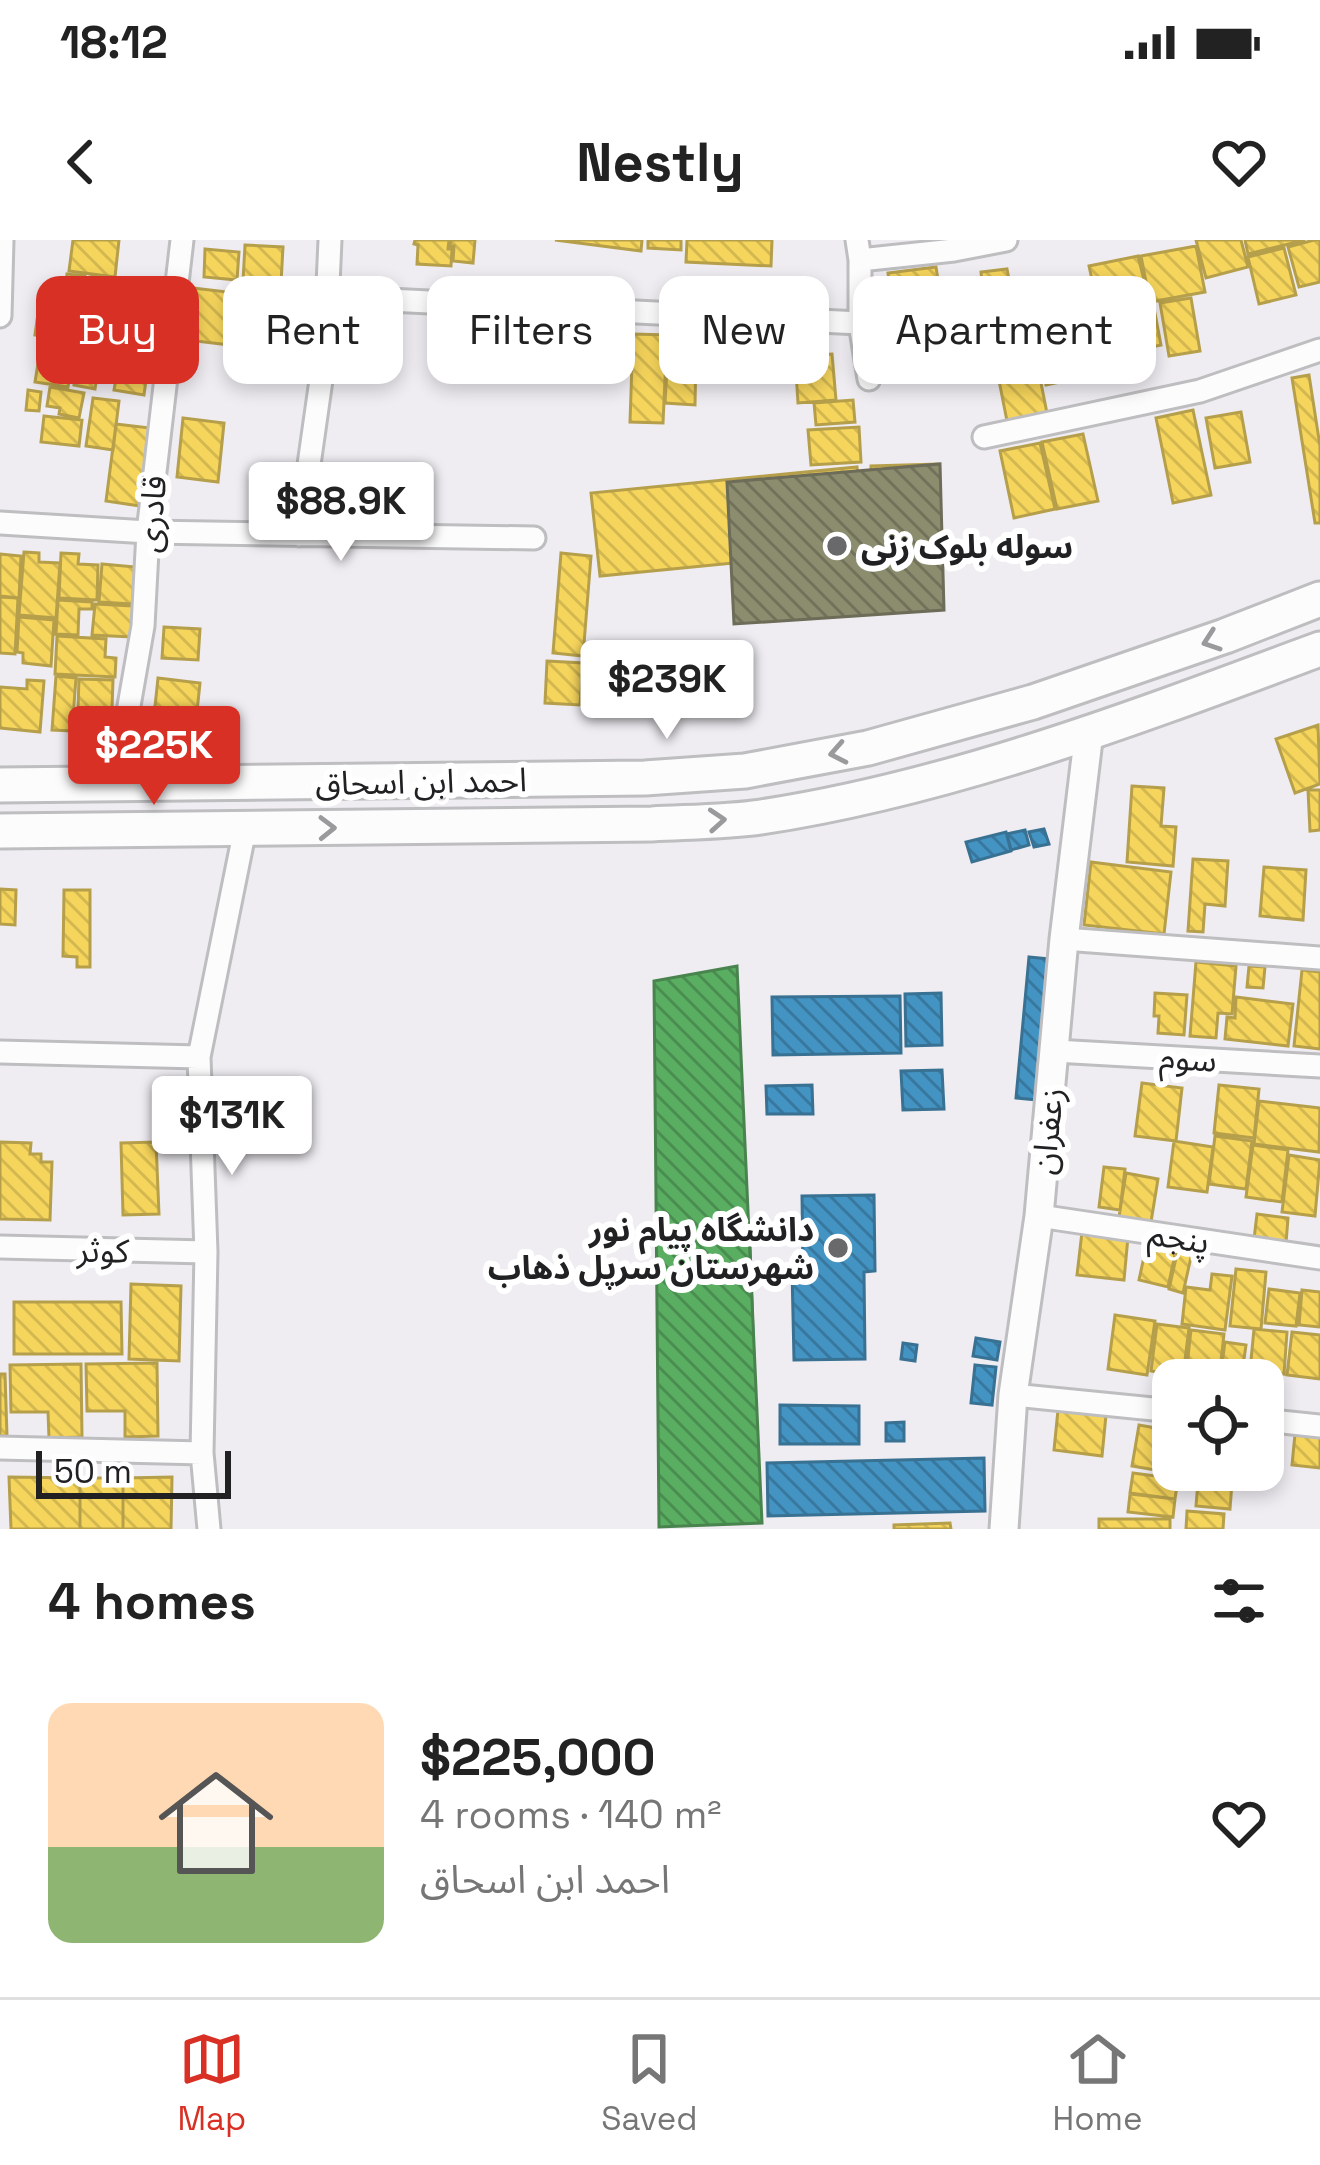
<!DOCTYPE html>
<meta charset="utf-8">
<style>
:root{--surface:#fff;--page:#f2f2f2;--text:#222;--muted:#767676;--line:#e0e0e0;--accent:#d93025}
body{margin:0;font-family:"Space Grotesk","Noto Sans Arabic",sans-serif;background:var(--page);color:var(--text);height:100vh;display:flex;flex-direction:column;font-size:45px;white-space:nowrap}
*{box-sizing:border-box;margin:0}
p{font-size:39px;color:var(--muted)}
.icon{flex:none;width:66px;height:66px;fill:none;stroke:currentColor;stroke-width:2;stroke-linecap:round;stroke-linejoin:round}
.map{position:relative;height:1289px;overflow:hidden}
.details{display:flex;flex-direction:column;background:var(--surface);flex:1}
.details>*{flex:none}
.hud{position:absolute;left:36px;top:36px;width:1248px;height:108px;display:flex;gap:24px}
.tools{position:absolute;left:1152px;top:1119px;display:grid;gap:24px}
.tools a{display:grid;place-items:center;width:132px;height:132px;border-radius:24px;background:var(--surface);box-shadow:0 6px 18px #0003;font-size:60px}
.scale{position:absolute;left:36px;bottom:30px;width:195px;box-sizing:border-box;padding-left:12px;border:6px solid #212123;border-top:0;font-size:33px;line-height:42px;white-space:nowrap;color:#212123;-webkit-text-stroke:9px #fff;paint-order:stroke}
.price{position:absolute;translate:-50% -102px;padding:0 27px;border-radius:12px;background:#fff;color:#222;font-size:39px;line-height:78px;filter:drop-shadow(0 3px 6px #0008)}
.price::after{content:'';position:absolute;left:50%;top:72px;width:36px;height:27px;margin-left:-18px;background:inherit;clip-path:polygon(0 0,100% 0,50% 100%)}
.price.active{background:var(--accent);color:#fff}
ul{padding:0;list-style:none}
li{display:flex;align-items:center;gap:36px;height:300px;padding:0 48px}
li span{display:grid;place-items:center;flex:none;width:336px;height:240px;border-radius:24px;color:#555}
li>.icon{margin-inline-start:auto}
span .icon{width:144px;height:144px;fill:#fffc;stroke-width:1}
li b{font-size:51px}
h2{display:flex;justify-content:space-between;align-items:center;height:144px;padding:0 48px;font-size:51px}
.pill{padding:0 42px;border-radius:24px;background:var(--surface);box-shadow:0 6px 18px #0003;font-size:42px;line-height:108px}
.pill.active{background:var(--accent);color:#fff}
.status{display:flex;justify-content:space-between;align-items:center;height:84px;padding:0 60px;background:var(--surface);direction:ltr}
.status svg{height:33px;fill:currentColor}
header{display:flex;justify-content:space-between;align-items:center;height:156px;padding:0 48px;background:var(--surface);font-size:54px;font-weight:700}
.dock{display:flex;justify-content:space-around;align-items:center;height:168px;border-top:3px solid var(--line);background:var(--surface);font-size:33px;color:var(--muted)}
.dock a{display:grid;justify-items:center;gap:6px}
.dock .active{color:var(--accent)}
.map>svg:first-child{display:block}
</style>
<div class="status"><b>18:12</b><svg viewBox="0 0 49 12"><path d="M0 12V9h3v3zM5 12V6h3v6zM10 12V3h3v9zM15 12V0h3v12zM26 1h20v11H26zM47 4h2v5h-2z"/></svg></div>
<header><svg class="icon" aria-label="back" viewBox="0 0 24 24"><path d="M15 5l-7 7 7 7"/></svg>Nestly<svg class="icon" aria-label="heart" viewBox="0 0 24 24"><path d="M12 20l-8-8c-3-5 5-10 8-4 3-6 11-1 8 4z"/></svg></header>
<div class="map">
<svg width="1320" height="1289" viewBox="0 0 1320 1289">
<defs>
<pattern id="homes-back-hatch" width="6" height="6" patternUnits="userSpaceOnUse" patternTransform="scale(3)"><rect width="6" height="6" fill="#f6d55c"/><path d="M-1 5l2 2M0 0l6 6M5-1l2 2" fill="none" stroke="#d3b750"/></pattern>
<pattern id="schools-back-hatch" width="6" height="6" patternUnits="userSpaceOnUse" patternTransform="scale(3)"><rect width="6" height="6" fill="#4393c3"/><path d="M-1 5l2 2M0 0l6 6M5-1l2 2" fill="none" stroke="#38789e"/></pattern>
<pattern id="public-back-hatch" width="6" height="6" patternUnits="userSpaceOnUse" patternTransform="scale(3)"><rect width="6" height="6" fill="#5aae61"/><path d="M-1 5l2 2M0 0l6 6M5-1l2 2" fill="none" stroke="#4a8d50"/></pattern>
<pattern id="industry-back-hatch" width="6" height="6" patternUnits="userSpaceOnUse" patternTransform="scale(3)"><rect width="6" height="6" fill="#8c8c6e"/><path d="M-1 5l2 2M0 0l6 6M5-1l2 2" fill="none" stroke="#72725a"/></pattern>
</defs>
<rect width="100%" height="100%" fill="#efedf2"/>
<path fill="url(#homes-back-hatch)" stroke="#b69f4b" stroke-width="3" d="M73 0H119L115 37 69 31Z
M415 0H449L448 9H452L451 26 417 24 418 5 414 4Z
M451 0H475L473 23 453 21 454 6H450Z
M555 0H642L641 11Z
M648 0H681V10L648 8Z
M687 0H772L771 26 686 22Z
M1196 0H1241L1248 27 1206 38Z
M1245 0H1305L1248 14Z
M1314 0H1320V42L1299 47 1288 7Z
M245 5 283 7 281 43 243 41Z
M1196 6 1205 52 1150 62 1141 16Z
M1284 8 1296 55 1259 64 1248 17Z
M205 9 239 12 237 40 204 37Z
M1138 16 1150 65 1100 76 1089 26Z
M936 27 944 76 895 83 888 33Z
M1007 29 1009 39 982 43 981 32Z
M67 34 85 36 81 64 63 61Z
M90 36 119 41 118 53 139 56 136 80 86 73Z
M1028 41 1038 90 1020 94 1010 45Z
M1056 41 1063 81 1045 84 1037 44Z
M193 48 236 53 230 105 187 100Z
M1191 58 1200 111 1169 116 1160 63Z
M40 59 81 64 76 101 35 95Z
M143 63 166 67 163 85 140 82Z
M1154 68 1161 105 1123 113 1116 75Z
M86 74 149 86 143 124 79 112Z
M987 76 993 122 950 128 944 81Z
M1110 76 1122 124 1085 133 1074 85Z
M1071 88 1083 137 1046 145 1035 97Z
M633 94 667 95 663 183 630 182Z
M1032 98 1047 173 1007 181 992 105Z
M41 105 74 110 68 147 35 142Z
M668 112 696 114 695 165 665 163Z
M79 114 100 118 95 149 74 145Z
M832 114 836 160 798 163 795 116Z
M119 122 148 126 144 155 114 150Z
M1309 135 1320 206V283H1315L1292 138Z
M50 147 84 153 79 178 59 174 60 168 47 166Z
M28 150 41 152 39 171 26 170Z
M93 158 119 161 113 210 86 206Z
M853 160 855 182 816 185 814 163Z
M1193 170 1211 255 1173 263 1156 178Z
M1241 172 1250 222 1215 228 1206 178Z
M44 176 82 180 79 206 41 202Z
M183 178 224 183 218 242 177 237Z
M116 184 150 188 140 266 106 261Z
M859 187 861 222 811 225 808 190Z
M1083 194 1098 261 1057 269 1042 202Z
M1040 203 1055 269 1014 278 1000 211Z
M938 224 941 342 874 344 871 226Z
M857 227 866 310 600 336 591 253Z
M24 312 39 313V322L60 323 56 378 19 375Z
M61 313 79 314 78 324 98 325 97 360 59 358Z
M561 313 591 316 583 416 553 413Z
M0 314 21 316 19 358 0 356Z
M102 324 136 327 132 364 99 362Z
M863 332 866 366 781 371 778 338Z
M0 357 18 358 15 414 0 413Z
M58 360 92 362V369H79L78 395 56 394Z
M95 364 133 366 131 397 92 395Z
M19 377 54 380 51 426 23 423V413L17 412Z
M164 387 200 389 198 420 162 418Z
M57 396 106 399 105 417 116 418 115 437 55 434Z
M547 421 583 423 580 465 545 463Z
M56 436 76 438 72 491 52 490Z
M158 438 200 443 194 500 152 495Z
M79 439 113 440 112 469 78 468Z
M27 440 44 441 40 492 0 488V447L27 449Z
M75 471 116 473V493L74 492Z
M1318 485 1320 544 1295 553 1276 499Z
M1132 546 1164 548 1161 586 1176 587 1173 626 1127 622Z
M1308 550H1320V590L1310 591Z
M1193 619 1228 621 1225 666 1205 664 1203 692 1188 691Z
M1091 622 1171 632 1164 694 1084 685Z
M1264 627 1306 630 1303 680 1260 676Z
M0 649 16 650 15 685 0 684Z
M64 650H90V727H77V717L63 716Z
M1196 722 1236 726 1232 774 1218 773 1216 798 1190 796Z
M1249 726 1265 727 1263 748 1247 747Z
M1302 730 1320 732V809L1294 806Z
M1155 753 1187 755 1184 795 1158 793 1159 776H1154Z
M1236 757 1293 764 1288 806 1225 799 1227 777 1235 778Z
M1142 843 1182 848 1176 901 1135 896Z
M1219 845 1259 849 1254 898 1214 893Z
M1259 861 1320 868 1319 912 1254 904Z
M1215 896 1252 901 1246 949 1209 944Z
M1174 901 1213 907 1207 952 1168 947Z
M0 902 31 903 30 914H41V922H52L50 980 0 979Z
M156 902 159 974 123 975 121 903Z
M1253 905 1288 910 1282 962 1246 957Z
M1289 915 1320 920 1315 976 1282 972Z
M1104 927 1125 929 1120 970 1099 967Z
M1126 933 1158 939 1151 982 1119 977Z
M1257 974 1288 978 1286 1003 1254 999Z
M1082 992 1128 997 1124 1040 1077 1035Z
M1148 998 1177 1005 1168 1047 1139 1040Z
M1179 1005 1193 1008 1183 1053 1169 1049Z
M1236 1029 1266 1032 1261 1089 1230 1086Z
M1212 1034 1232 1036 1225 1090 1182 1084 1186 1047 1210 1050Z
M131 1044 181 1046 179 1121 129 1119Z
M1269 1049 1300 1053 1296 1086 1265 1083Z
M1302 1050 1320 1052V1087L1299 1085Z
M14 1062H121L122 1114H14Z
M1115 1075 1155 1081 1147 1135 1108 1129Z
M1157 1084 1189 1088 1183 1136 1151 1131Z
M1254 1089 1287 1092 1284 1134 1250 1131Z
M1191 1090 1224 1094 1219 1139 1186 1135Z
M1292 1092 1320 1095V1139L1287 1135Z
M1225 1102 1246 1105 1243 1126 1222 1124Z
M157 1123 158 1196 125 1197V1171H87L86 1124Z
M81 1124 82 1197 49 1198 48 1172H11L10 1125Z
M0 1134H5L7 1196H0Z
M1265 1149 1280 1152 1277 1174 1263 1172Z
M1058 1170 1106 1175 1102 1216 1054 1210Z
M1139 1185 1173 1191V1230H1180L1179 1234 1132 1226Z
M1263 1194 1278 1196 1275 1220 1263 1218Z
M1295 1194 1320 1197V1228L1292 1225Z
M1199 1230H1233L1230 1269 1196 1266Z
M1133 1233 1178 1239 1175 1259 1130 1253Z
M9 1237 80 1238V1289H11Z
M172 1237 171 1289H123V1238Z
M80 1238H123V1289H80Z
M1130 1254 1175 1259 1173 1277 1128 1272Z
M1187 1271 1224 1274 1223 1289H1186Z
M1099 1279H1170V1289H1099Z
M950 1283 951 1289H894V1285Z"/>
<path fill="url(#schools-back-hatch)" stroke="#397193" stroke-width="3" d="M1044 589 1049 604 1034 607 1029 592Z
M1025 590 1029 605 1011 610 1007 594Z
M1006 592 1011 611 972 622 966 602Z
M1029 717 1051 719 1038 860 1016 858Z
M710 742V781H670L669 743Z
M941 753 942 805 906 806 905 754Z
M900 756 901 813 773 815 772 757Z
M942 830 944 869 903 870 901 831Z
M812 845 813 874H767L766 846Z
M874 955 875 1031 864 1032 865 1119 794 1120 792 1030H803L802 956Z
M750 1006 759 1266 689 1268 681 1008Z
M976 1098 1000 1102 997 1120 973 1116Z
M903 1103 917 1105 915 1121 901 1119Z
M975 1125 996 1127 992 1165 971 1163Z
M780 1165 859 1166V1204H780Z
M904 1182V1201H886V1183Z
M984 1218 985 1271 768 1276 767 1223Z"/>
<path fill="url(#public-back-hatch)" stroke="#49844e" stroke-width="3" d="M737 726 762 1283 659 1287 654 741Z"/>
<path fill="url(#industry-back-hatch)" stroke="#6c6c58" stroke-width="3" d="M940 224 944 370 734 384 727 242Z"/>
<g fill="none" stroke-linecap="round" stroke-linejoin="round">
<defs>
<path id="minor" d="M857 0 860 20V83L869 139
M860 20 954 10 1006 0
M328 57 860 83
M0 76 2 0
M984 197 1200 151 1320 110
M0 283 148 292 534 298
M299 295 325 112 330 0
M104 544 126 483 143 386 148 292 182 0
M1064 699 1320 718
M1055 811 1320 826
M0 812 199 817
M1039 976 1320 1018
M0 1007 206 1012
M1013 1155 1173 1171
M1263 1180 1320 1186
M0 1208 202 1213
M209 1289 202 1213 206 1012 199 817 245 589"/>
<path id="tertiary" d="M1004 1289 1013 1155 1039 976 1064 699 1089 492"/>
<path id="secondary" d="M0 545 645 538 745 531 868 508 1033 462 1225 396 1320 359
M0 591 652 584C688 582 726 582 761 577 952 548 1140 476 1320 409"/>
</defs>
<use href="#minor" stroke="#bebdc0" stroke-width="27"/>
<use href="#tertiary" stroke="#bebdc0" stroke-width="33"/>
<use href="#secondary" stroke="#bebdc0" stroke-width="39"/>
<use href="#minor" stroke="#fdfcfd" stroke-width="21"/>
<use href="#tertiary" stroke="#fdfcfd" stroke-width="27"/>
<use href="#secondary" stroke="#fdfcfd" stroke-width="33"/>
</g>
<defs><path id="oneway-chevron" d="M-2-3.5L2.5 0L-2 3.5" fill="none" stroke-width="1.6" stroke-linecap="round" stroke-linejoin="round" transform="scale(3)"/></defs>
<g stroke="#9a999b">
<use href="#oneway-chevron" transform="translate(1211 401) rotate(161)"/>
<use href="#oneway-chevron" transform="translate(838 513) rotate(169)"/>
<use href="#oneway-chevron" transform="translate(717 580) rotate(-4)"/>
<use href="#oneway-chevron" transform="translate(327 588) rotate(-1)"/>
</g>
<g fill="#69686b" stroke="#fff" stroke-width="4.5">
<circle cx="837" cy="306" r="12"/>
<circle cx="838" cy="1008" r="12"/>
</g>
<g text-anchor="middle" stroke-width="12" stroke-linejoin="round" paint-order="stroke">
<g font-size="33" fill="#212123" stroke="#fff">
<text transform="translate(151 274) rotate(-85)" y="12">قادری</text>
<text transform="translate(421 541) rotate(-1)" y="12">احمد ابن اسحاق</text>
<text transform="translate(1188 818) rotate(3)" y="12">سوم</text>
<text transform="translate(1047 891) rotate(-84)" y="12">زعفران</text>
<text transform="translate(1179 997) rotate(9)" y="12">پنجم</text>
<text transform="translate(103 1010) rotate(1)" y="12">کوثر</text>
</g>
<g font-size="33" font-weight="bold" fill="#212123" stroke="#fff" text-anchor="start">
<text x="861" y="318">سوله بلوک زنی</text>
<text x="814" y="1001" text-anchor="end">دانشگاه پیام نور<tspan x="814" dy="38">شهرستان سرپل ذهاب</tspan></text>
</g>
</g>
</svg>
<div class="tools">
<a><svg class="icon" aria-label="locate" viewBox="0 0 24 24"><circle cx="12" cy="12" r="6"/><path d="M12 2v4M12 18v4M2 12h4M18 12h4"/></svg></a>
</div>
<div class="scale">50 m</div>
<b class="price" style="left:341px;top:324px">$88.9K</b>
<b class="price" style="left:667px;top:502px">$239K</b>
<b class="price active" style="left:154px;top:568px">$225K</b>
<b class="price" style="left:232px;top:938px">$131K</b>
<div class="hud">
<a class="pill active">Buy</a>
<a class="pill">Rent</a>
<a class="pill">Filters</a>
<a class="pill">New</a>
<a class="pill">Apartment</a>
</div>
</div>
<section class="details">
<h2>4 homes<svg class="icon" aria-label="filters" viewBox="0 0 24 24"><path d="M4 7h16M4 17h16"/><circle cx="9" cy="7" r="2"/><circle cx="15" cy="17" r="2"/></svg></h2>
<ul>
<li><span style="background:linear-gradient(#ffd9b3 60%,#8fb573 0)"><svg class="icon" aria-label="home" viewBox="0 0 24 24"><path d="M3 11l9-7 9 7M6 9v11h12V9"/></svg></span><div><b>$225,000</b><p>4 rooms · 140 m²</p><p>احمد ابن اسحاق</p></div><svg class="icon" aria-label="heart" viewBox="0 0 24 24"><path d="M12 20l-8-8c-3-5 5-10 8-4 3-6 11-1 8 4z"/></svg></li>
</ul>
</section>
<nav class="dock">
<a class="active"><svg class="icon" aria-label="map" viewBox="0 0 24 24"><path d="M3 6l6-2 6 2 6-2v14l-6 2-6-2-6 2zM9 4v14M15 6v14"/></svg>Map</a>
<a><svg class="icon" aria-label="saved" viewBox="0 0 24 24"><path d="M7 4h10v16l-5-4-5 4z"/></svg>Saved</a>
<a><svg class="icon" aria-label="home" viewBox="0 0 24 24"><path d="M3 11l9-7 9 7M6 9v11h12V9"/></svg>Home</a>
</nav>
